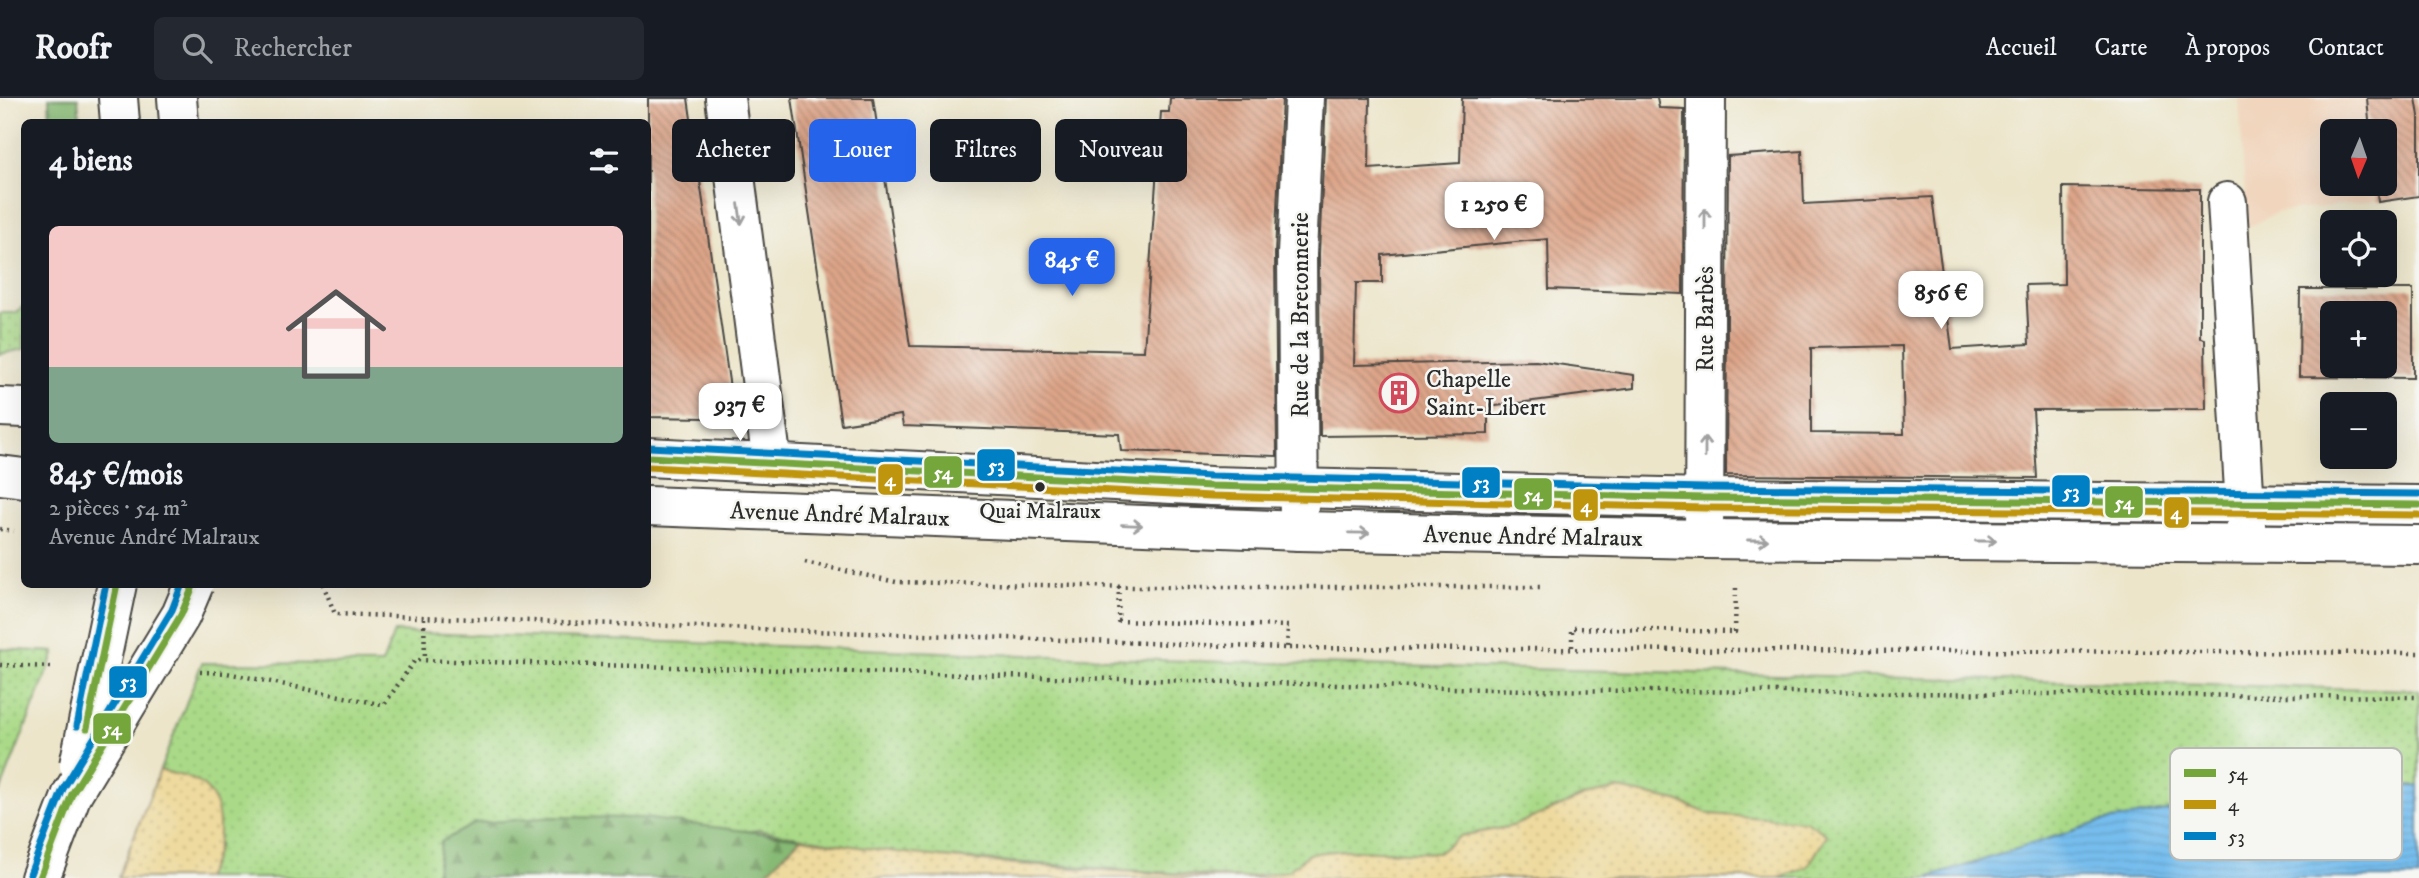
<!DOCTYPE html>
<html lang="fr">
<meta charset="utf-8">
<style>
:root{--surface:#171b24;--page:#242831;--text:#f1f3f6;--muted:#9ea1a6;--line:#363941;--accent:#2563eb}
body{margin:0;font-family:"IM FELL DW Pica",serif;background:var(--page);color:var(--text);height:100vh;display:flex;flex-direction:column;font-size:26px;white-space:nowrap}
*{box-sizing:border-box;margin:0}
p{font-size:23px;color:var(--muted)}
.icon{flex:none;width:38px;height:38px;fill:none;stroke:currentColor;stroke-width:2;stroke-linecap:round;stroke-linejoin:round}
.map{position:relative;flex:1;overflow:hidden}
.drawer{position:absolute;left:21px;top:21px;width:630px;height:469px;display:flex;flex-direction:column;background:var(--surface);border-radius:10px;box-shadow:0 7px 28px #0002}
.drawer>*{flex:none}
.top-card{position:absolute;left:672px;top:21px;width:665px;height:63px;display:flex;gap:14px}
.needle{width:46px;rotate:182deg}
.fabs{position:absolute;left:2320px;top:21px;display:grid;gap:14px}
.fabs a{display:grid;place-items:center;width:77px;height:77px;border-radius:10px;background:var(--surface);box-shadow:0 7px 28px #0002;font-size:35px}
.price{position:absolute;translate:-50% -60px;padding:0 16px;border-radius:14px;background:#fff;color:#222;font-size:23px;line-height:46px;filter:drop-shadow(0 2px 4px #0008)}
.price::after{content:'';position:absolute;left:50%;top:42px;width:21px;height:16px;margin-left:-10px;background:inherit;clip-path:polygon(0 0,100% 0,50% 100%)}
.price.on{background:var(--accent);color:#fff}
ul{padding:0;list-style:none}
li{display:grid;align-content:center;gap:14px;height:371px;padding:0 28px}
li span{display:grid;place-items:center;height:217px;border-radius:10px;color:#555}
li>.icon{margin-inline-start:auto}
span .icon{width:126px;height:126px;fill:#fffc;stroke-width:1}
li b{font-size:30px}
h2{display:flex;justify-content:space-between;align-items:center;height:84px;padding:0 28px;font-size:30px}
.pill{padding:0 24px;border-radius:10px;background:var(--surface);box-shadow:0 7px 28px #0002;font-size:24px;line-height:63px}
.pill.on{background:var(--accent);color:#fff}
header{display:flex;align-items:center;gap:42px;box-sizing:border-box;height:98px;padding:0 35px;background:var(--surface);border-bottom:2px solid var(--line)}
header strong{font-size:33px}
nav{display:flex;gap:38px;margin-inline-start:auto;font-size:24px}
.search{width:490px;height:63px;background:var(--page);display:flex;align-items:center;gap:18px;box-sizing:border-box;padding:0 24px;border-radius:10px;color:var(--muted);font-size:26px}
.map>svg:first-child{display:block}
</style>
<header>
<strong>Roofr</strong>
<div class="search"><svg class="icon" aria-label="search" viewBox="0 0 24 24"><circle cx="10" cy="10" r="6"/><path d="M15 15l6 6"/></svg>Rechercher</div>
<nav><a>Accueil</a><a>Carte</a><a>À propos</a><a>Contact</a></nav>
</header>
<div class="map">
<svg width="2419" height="780" viewBox="0 0 2419 780">
<defs>
<pattern id="grass-dots" width="8" height="8" patternUnits="userSpaceOnUse" patternTransform="scale(1.75)"><rect width="8" height="8" fill="#aada88"/><path d="M2 2h.1M6 6h.1" fill="none" stroke="#92bb76" stroke-width="1.8" stroke-linecap="round"/></pattern>
<pattern id="forest-firs" width="22" height="20" patternUnits="userSpaceOnUse" patternTransform="scale(1.75)"><rect width="22" height="20" fill="#87ba74"/><path d="M5 1l3.5 6h-7zM16 11l3.5 6h-7z" fill="#6f975f"/></pattern>
<pattern id="sand-dots" width="8" height="8" patternUnits="userSpaceOnUse" patternTransform="scale(1.75)"><rect width="8" height="8" fill="#eeda9e"/><path d="M2 2h.1M6 6h.1" fill="none" stroke="#cb8" stroke-width="1.8" stroke-linecap="round"/></pattern>
<pattern id="water-rules" width="6" height="5" patternUnits="userSpaceOnUse" patternTransform="scale(1.75)"><rect width="6" height="5" fill="#76beee"/><path d="M0 2.5h6" fill="none" stroke="#66a3cc"/></pattern>
<pattern id="building-back-hatch" width="6" height="6" patternUnits="userSpaceOnUse" patternTransform="scale(1.75)"><rect width="6" height="6" fill="#dda589"/><path d="M-1 5l2 2M0 0l6 6M5-1l2 2" fill="none" stroke="#b38770"/></pattern>
</defs>
<rect width="100%" height="100%" fill="#f6f6f2"/>
<filter id="ink" filterUnits="userSpaceOnUse"><feTurbulence type="fractalNoise" baseFrequency=".0143" numOctaves="2"/><feDisplacementMap in="SourceGraphic" scale="14" xChannelSelector="R" yChannelSelector="G"/><feConvolveMatrix kernelMatrix="1 2 1 2 8 2 1 2 1" color-interpolation-filters="sRGB"/></filter>
<filter id="wash" filterUnits="userSpaceOnUse"><feTurbulence type="fractalNoise" baseFrequency=".00686" numOctaves="4" result="noise"/><feDisplacementMap in="SourceGraphic" scale="28" xChannelSelector="R" yChannelSelector="G"/><feGaussianBlur stdDeviation="1.57" result="paint"/><feColorMatrix in="noise" values="0 0 0 0 0 0 0 0 0 0 0 0 0 0 0 0 0 1.4 0 .05"/><feComposite in="paint" operator="in"/></filter>
<g filter="url(#wash)">
<rect width="100%" height="100%" fill="#ece5ca"/>
<path fill="#f1d5bd" fill-rule="evenodd" d="M2239 0H2416L2419 18V98L2278 114 2247 129ZM2333 33H2385V86H2333Z"/>
<path fill="url(#grass-dots)" stroke="#6a825a" stroke-width="2" d="M22 209H24V251L0 256V215H16Z
M394 534 1189 563 2419 592V688L2299 691 2100 724 1927 780H1779L1808 768 1826 737 1756 721 1709 716 1677 703 1585 698 1513 728 1460 738 1438 755 1344 752 1309 756 1288 773 1243 780 897 756 758 732 435 774 436 780H205L219 747 198 684 160 672 202 565 382 566Z
M0 551 55 554 0 694Z"/>
<path fill="url(#forest-firs)" stroke="#597250" stroke-width="2" d="M49 0H78L80 24H50Z
M554 719 643 720 801 740 761 780H436L441 744 475 725Z"/>
<path fill="url(#sand-dots)" stroke="#8c8264" stroke-width="2" d="M160 672C172 676 188 678 198 684 228 702 222 754 205 780H118Z
M1618 691 1677 703 1709 716 1806 723 1827 737 1808 768 1779 780H761L801 740C947 765 1095 772 1243 780L1288 773 1309 756 1344 752 1438 755 1460 738 1513 728 1585 698Z"/>
<path fill="url(#water-rules)" stroke="#50748c" stroke-width="2" d="M2419 688V780H1927L2100 724 2299 691Z"/>
<g id="blocks">
<path fill="url(#building-back-hatch)" fill-rule="evenodd" d="M648 0H688L730 290V302L724 311 706 320 648 319Z
M792 0H873L910 248 1144 253 1161 14H1169L1170 0H1282L1275 156 1277 358 1121 353 1119 336 903 328 901 317 841 326Z
M1326 0H1370L1369 71 1460 65 1462 0H1657L1659 10 1684 11 1683 196 1549 191 1548 141 1382 157V185H1356L1354 267 1536 263 1634 277V290L1488 309V336L1320 338 1319 156Z
M2367 0H2416L2419 18V98L2378 104 2376 86H2385V33H2370Z
M1802 53 1804 106 1932 99 1952 251 2029 246 2026 187 2064 186 2063 89 2200 91V240L2205 241 2206 311 2033 312 2037 380 1726 377 1728 58ZM1902 248 1904 336 1811 335V250Z
M2300 191H2413V280L2299 279ZM2333 215H2385V268H2333Z"/>
</g>
</g>
<g filter="url(#ink)">
<use href="#blocks" fill-opacity="0" stroke="#484743" stroke-width="2"/>
<g fill="none" stroke-linecap="round" stroke-linejoin="round">
<defs>
<path id="minor" d="M725 0 772 366
M2227 104 2247 444
M1299 433 1297 156 1304 0
M1704 441 1706 0"/>
<path id="major" d="M118 0 120 24
M177 0 179 24
M0 309 24 310
M648 359 1211 388 1705 400 2419 407
M0 377 24 380
M648 408 1299 433 1704 441 2419 447
M40 780 72 696"/>
</defs>
<use href="#minor" stroke="#484743" stroke-width="42"/>
<use href="#major" stroke="#484743" stroke-width="42"/>
<path stroke="#484743" stroke-width="4.5" stroke-dasharray="2 5" stroke-linecap="butt" d="M0 431 14 433
M805 464 896 484 1134 489H1543
M323 486 335 516 1287 550 2419 555
M1119 488 1118 523 1288 528 1287 550
M424 520 425 562
M1572 549V530L1735 534 1736 489
M0 567 52 569
M200 574 227 575 384 607 415 562 1524 592 2419 599"/>
<use href="#minor" stroke="#fff" stroke-width="38"/>
<use href="#major" stroke="#fff" stroke-width="38"/>
<defs>
<path id="major-bridge" d="M79 667 117 486
M72 696 181 517 194 486"/>
</defs>
<use href="#major-bridge" stroke="#484743" stroke-width="42" stroke-linecap="butt"/>
<use href="#major-bridge" stroke="#fff" stroke-width="38"/>
<defs>
<path id="bus-1" d="M648 359 1211 388 1705 400 2419 407
M87 630 117 486
M40 780 72 696 181 517 194 486"/>
<path id="bus-2" d="M648 369 1211 398 1705 410 2419 417"/>
<path id="bus-3" d="M649 349 1211 378 1705 390 2419 396
M77 628 106 486
M30 776 63 691 172 512 182 486"/>
</defs>
<use href="#bus-1" stroke="#f6f6f2" stroke-width="12"/>
<use href="#bus-2" stroke="#f6f6f2" stroke-width="12"/>
<use href="#bus-3" stroke="#f6f6f2" stroke-width="12"/>
<use href="#bus-1" stroke="#75a63c" stroke-width="7"/>
<use href="#bus-2" stroke="#be950d" stroke-width="7"/>
<use href="#bus-3" stroke="#0080c4" stroke-width="7"/>
</g>
<defs><path id="oneway-shaft" d="M-6 0H5M1.5-3L5.5 0L1.5 3" fill="none" stroke-width="1.6" stroke-linecap="round" stroke-linejoin="round" transform="scale(1.75)"/></defs>
<g stroke="#a0a0a0">
<use href="#oneway-shaft" transform="translate(740 116) rotate(82)"/>
<use href="#oneway-shaft" transform="translate(1705 121) rotate(-90)"/>
<use href="#oneway-shaft" transform="translate(1705 349) rotate(-90)"/>
<use href="#oneway-shaft" transform="translate(1132 427) rotate(2)"/>
<use href="#oneway-shaft" transform="translate(1359 435) rotate(1)"/>
<use href="#oneway-shaft" transform="translate(1758 442)"/>
<use href="#oneway-shaft" transform="translate(1986 443)"/>
</g>
</g>
<defs>
<symbol id="building-ring" viewBox="-11 -11 22 22"><circle r="9.5" fill="#f6f6f2" stroke="#d1495b" stroke-width="1.5"/><path d="M-4-6H4V6H1V3H-1V6H-4ZM-2.5-4.3h1.7v1.8h-1.7ZM.8-4.3h1.7v1.8H.8ZM-2.5-1h1.7V.8h-1.7ZM.8-1h1.7V.8H.8Z" fill="#d1495b"/></symbol>
</defs>
<g fill-rule="evenodd">
<use href="#building-ring" x="1377" y="273" width="44" height="44"/>
</g>
<circle fill="#2b2b2b" stroke="#f6f6f2" stroke-width="2.5" cx="1040" cy="389" r="6"/>
<g text-anchor="middle" stroke-width="5" stroke-linejoin="round" paint-order="stroke">
<g font-size="22" fill="#2b2b2b" stroke="#f6f6f2">
<text x="1040" y="420">Quai Malraux</text>
</g>
<g font-size="24" fill="#2b2b2b" stroke="#f6f6f2">
<text transform="translate(1300 217) rotate(-90)" y="8">Rue de la Bretonnerie</text>
<text transform="translate(1705 221) rotate(-90)" y="8">Rue Barbès</text>
<text transform="translate(840 416) rotate(2)" y="8">Avenue André Malraux</text>
<text transform="translate(1533 438) rotate(1)" y="8">Avenue André Malraux</text>
</g>
<g font-size="24" fill="#2b2b2b" stroke="#f6f6f2" text-anchor="start">
<text x="1426" y="289">Chapelle<tspan x="1426" dy="28">Saint-Libert</tspan></text>
</g>
</g>
<rect x="2170" y="650" width="232" height="112" rx="10" fill="#f6f6f2" stroke="#b9b9b6" stroke-width="2"/>
<rect x="2184" y="671" width="32" height="8" fill="#75a63c"/>
<rect x="2184" y="702" width="32" height="9" fill="#be950d"/>
<rect x="2184" y="734" width="32" height="8" fill="#0080c4"/>
<g font-size="19" fill="#2b2b2b">
<text x="2228" y="682">54</text>
<text x="2228" y="713">4</text>
<text x="2228" y="745">53</text>
</g>
<g stroke="#f6f6f2" stroke-width="2.5">
<rect x="976" y="350" width="40" height="34" rx="7" fill="#0080c4"/>
<rect x="923" y="357" width="40" height="34" rx="7" fill="#75a63c"/>
<rect x="877" y="365" width="27" height="33" rx="7" fill="#be950d"/>
<rect x="1461" y="368" width="40" height="33" rx="7" fill="#0080c4"/>
<rect x="2051" y="376" width="40" height="34" rx="7" fill="#0080c4"/>
<rect x="1513" y="379" width="40" height="34" rx="7" fill="#75a63c"/>
<rect x="2104" y="387" width="40" height="34" rx="7" fill="#75a63c"/>
<rect x="1572" y="390" width="27" height="34" rx="7" fill="#be950d"/>
<rect x="2163" y="398" width="27" height="33" rx="7" fill="#be950d"/>
<rect x="108" y="567" width="40" height="34" rx="7" fill="#0080c4"/>
<rect x="92" y="614" width="40" height="33" rx="7" fill="#75a63c"/>
</g>
<g font-size="19" text-anchor="middle" font-weight="bold" fill="#fff">
<text x="996" y="374">53</text>
<text x="943" y="381">54</text>
<text x="890" y="388">4</text>
<text x="1481" y="391">53</text>
<text x="2071" y="400">53</text>
<text x="1533" y="403">54</text>
<text x="2124" y="411">54</text>
<text x="1586" y="414">4</text>
<text x="2176" y="421">4</text>
<text x="128" y="590">53</text>
<text x="112" y="637">54</text>
</g>
</svg>
<div class="fabs">
<a><svg class="needle" viewBox="-14 -14 28 28"><path d="M0-13l5 13h-10z" fill="#e53935"/><path d="M0 13l5-13h-10z" fill="#9ea1a6"/></svg></a>
<a><svg class="icon" aria-label="locate" viewBox="0 0 24 24"><circle cx="12" cy="12" r="6"/><path d="M12 2v4M12 18v4M2 12h4M18 12h4"/></svg></a>
<a>+</a>
<a>−</a>
</div>
<b class="price" style="left:1494px;top:144px">1 250 €</b>
<b class="price on" style="left:1072px;top:200px">845 €</b>
<b class="price" style="left:1941px;top:233px">856 €</b>
<b class="price" style="left:740px;top:345px">937 €</b>
<div class="top-card">
<a class="pill">Acheter</a>
<a class="pill on">Louer</a>
<a class="pill">Filtres</a>
<a class="pill">Nouveau</a>
</div>
<section class="drawer">
<h2>4 biens<svg class="icon" aria-label="filters" viewBox="0 0 24 24"><path d="M4 7h16M4 17h16"/><circle cx="9" cy="7" r="2"/><circle cx="15" cy="17" r="2"/></svg></h2>
<ul>
<li><span style="background:linear-gradient(#f6c9c9 65%,#7fa58c 0)"><svg class="icon" aria-label="home" viewBox="0 0 24 24"><path d="M3 11l9-7 9 7M6 9v11h12V9"/></svg></span><div><b>845 €/mois</b><p>2 pièces · 54 m²</p><p>Avenue André Malraux</p></div></li>
</ul>
</section>
</div>
